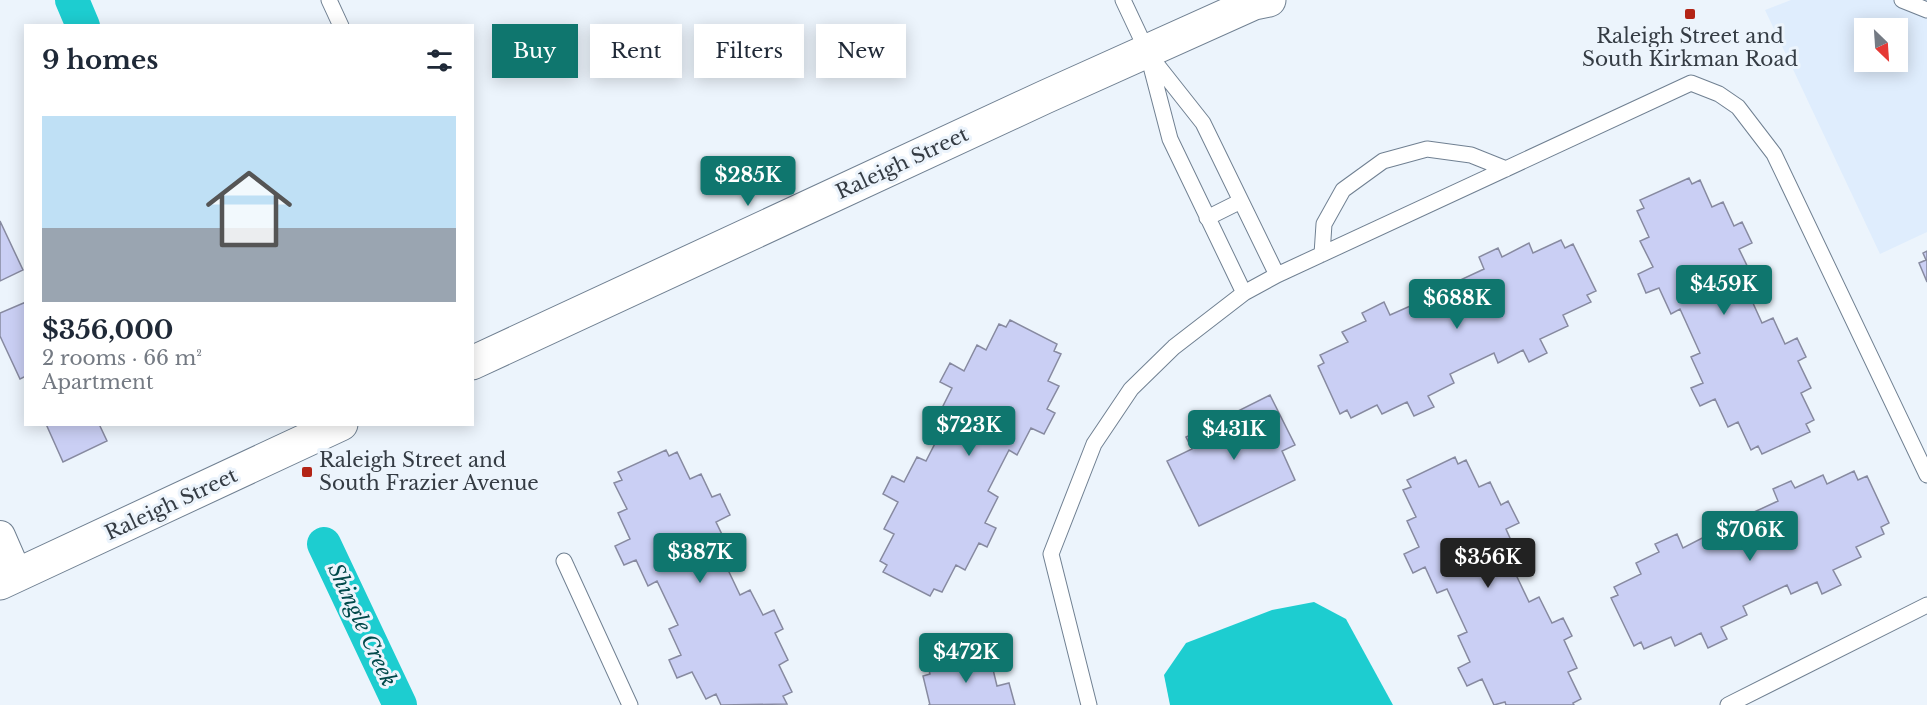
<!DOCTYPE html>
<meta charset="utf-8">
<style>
:root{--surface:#fff;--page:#f2f2f3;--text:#1f2937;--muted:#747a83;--line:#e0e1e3;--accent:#0f766e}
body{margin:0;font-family:"Libre Baskerville",serif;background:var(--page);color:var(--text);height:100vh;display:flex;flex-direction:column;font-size:22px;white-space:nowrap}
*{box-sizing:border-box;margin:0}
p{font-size:20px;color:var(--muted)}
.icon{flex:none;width:33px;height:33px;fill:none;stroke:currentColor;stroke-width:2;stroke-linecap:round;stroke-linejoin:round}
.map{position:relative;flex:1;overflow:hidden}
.panel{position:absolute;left:24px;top:24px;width:450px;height:402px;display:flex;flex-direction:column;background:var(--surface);border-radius:0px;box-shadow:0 3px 15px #0003}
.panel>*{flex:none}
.guide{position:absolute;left:492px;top:24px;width:570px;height:54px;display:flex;gap:12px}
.needle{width:39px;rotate:155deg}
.fabs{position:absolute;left:1854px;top:18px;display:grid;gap:12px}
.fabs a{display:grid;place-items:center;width:54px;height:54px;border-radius:0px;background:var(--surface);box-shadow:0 3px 15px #0003;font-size:30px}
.price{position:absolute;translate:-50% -51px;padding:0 14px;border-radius:6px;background:var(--accent);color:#fff;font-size:20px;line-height:39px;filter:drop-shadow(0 2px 3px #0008)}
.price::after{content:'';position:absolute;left:50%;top:36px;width:18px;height:14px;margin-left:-9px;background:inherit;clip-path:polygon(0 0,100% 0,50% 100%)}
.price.on{background:#222;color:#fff}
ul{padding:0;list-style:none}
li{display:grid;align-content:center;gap:12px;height:318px;padding:0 18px}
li+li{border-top:2px solid var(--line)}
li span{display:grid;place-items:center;height:186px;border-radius:0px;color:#555}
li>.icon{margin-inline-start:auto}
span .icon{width:108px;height:108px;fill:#fffc;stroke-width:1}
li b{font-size:26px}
h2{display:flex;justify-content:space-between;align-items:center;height:72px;padding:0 18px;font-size:26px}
.chip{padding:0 21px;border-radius:0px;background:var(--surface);box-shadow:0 3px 15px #0003;font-size:21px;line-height:54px}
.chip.on{background:var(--accent);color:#fff}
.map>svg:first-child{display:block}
</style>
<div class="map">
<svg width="1927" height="705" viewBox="0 0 1927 705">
<rect width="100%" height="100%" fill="#ecf4fc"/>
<path fill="#dfedfd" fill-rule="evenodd" d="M1791 0H1927V232L1880 254 1765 10ZM1864 28H1898V62H1864Z"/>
<path fill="#1dcdd0" d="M1314 602 1346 619 1393 705H1170L1164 675 1186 643 1272 610Z"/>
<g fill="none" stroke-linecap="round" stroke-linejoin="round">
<path stroke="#1dcdd0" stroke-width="34" d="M72 0 83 26
M324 544 400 705"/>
</g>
<path fill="#cacff4" stroke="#878aa0" stroke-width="1.5" d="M1689 178 1692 184 1700 180 1712 207 1723 202 1734 226 1742 222 1752 243 1739 249 1752 276 1743 281 1762 323 1773 318 1785 344 1797 338 1806 357 1798 361 1811 388 1801 393 1814 420 1806 424 1810 432 1762 454 1758 446 1751 450 1738 422 1728 427 1715 399 1700 406 1691 388 1703 383 1691 357 1700 353 1680 309 1671 314 1659 288 1646 293 1638 274 1653 267 1640 241 1649 237 1637 211 1644 208 1640 200Z
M0 221 23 270 0 281Z
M1561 240 1565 248 1573 244 1596 291 1587 295 1591 302 1563 315 1568 326 1540 339 1547 353 1529 362 1523 350 1498 363 1494 353 1450 374 1454 383 1428 396 1434 407 1414 416 1407 402 1382 414 1377 405 1351 418 1347 410 1340 414 1318 366 1324 363 1320 355 1348 342 1342 332 1366 321 1362 313 1384 302 1390 315 1417 303 1421 311 1463 292 1458 281 1484 269 1479 257 1498 248 1502 257 1529 243 1533 253Z
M1927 251V282L1919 263 1926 260 1923 253Z
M26 302V376L20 379 0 336V313Z
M1010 320 1057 344 1054 351 1061 354 1048 381 1059 386 1047 409 1055 413 1044 434 1031 428 1017 455 1009 450 988 491 998 497 985 523 996 528 987 547 979 543 965 570 956 565 942 592 934 589 930 596 883 572 887 565 880 561 894 534 884 529 898 502 883 494 892 476 904 482 917 457 926 461 948 418 939 414 952 388 940 382 950 363 964 371 977 345 986 350 999 324 1006 327Z
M1270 395 1295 445 1282 451 1295 480 1199 526 1167 461 1192 449 1186 437Z
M46 424H99L107 441 63 462Z
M666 450 669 456 677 452 690 479 701 474 712 497 720 494 730 515 716 522 729 549 720 553 740 595 750 590 763 615 774 610 783 629 775 633 788 660 779 665 792 692 783 696 787 704 721 705 716 694 706 699 692 672 677 678 669 660 681 655 669 629 678 625 657 581 648 586 636 560 624 565 615 546 630 539 618 513 627 509 614 483 622 480 618 472Z
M1455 457 1458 464 1466 460 1479 487 1490 482 1501 505 1508 501 1519 523 1506 529 1518 556 1509 560 1529 602 1539 597 1552 623 1563 618 1572 636 1564 640 1577 668 1568 672 1581 699 1573 703 1574 705H1506L1505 702 1494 705 1482 679 1467 686 1458 668 1470 662 1458 636 1467 632 1447 589 1437 593 1425 567 1413 573 1404 554 1419 547 1407 521 1416 517 1403 490 1411 487 1407 480Z
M1854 471 1858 480 1867 476 1889 523 1881 527 1884 534 1856 547 1861 557 1833 570 1841 585 1822 594 1817 582 1791 594 1787 585 1743 606 1747 615 1721 627 1727 639 1708 648 1701 633 1675 646 1671 637 1644 649 1641 642 1634 646 1611 598 1618 595 1614 587 1641 574 1636 563 1659 552 1655 544 1677 534 1683 548 1710 534 1715 543 1756 523 1752 513 1778 501 1773 489 1791 481 1795 488 1823 475 1827 484Z
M979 653 981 659 990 657 997 686 1009 683 1015 705H928H930L923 676 930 674 928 666Z"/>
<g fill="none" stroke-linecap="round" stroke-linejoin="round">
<defs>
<path id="service" d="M329 0 341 26
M1123 0 1147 51 1170 139 1244 293
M1902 0 1927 10
M1150 56 1203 123 1277 275
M1207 218 1241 201
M1322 254 1324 224 1343 190 1383 161 1427 149 1471 155 1506 169
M564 561 630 705
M1089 705 1051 554 1094 444 1131 389 1174 347 1244 293 1277 275 1691 83 1719 94 1738 107 1774 154 1927 475
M1728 705 1927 605"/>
<path id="minor" d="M0 536 17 575"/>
<path id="tertiary" d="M472 363 1045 97 1254 3 1269 0
M0 583 341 424"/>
</defs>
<use href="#service" stroke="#708092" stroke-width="17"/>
<use href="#minor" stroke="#708092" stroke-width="32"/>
<use href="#tertiary" stroke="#708092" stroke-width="35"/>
<use href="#service" stroke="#fff" stroke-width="15"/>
<use href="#minor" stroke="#fff" stroke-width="30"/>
<use href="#tertiary" stroke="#fff" stroke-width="33"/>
</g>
<g fill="#b32416" stroke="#ecf4fc" stroke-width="2">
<rect x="1684" y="8" width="12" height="12" rx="3"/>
<rect x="301" y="466" width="12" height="12" rx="3"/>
</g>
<g text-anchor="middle" stroke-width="6" stroke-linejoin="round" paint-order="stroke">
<g font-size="20" fill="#353c44" stroke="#ecf4fc">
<text x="1690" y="43">Raleigh Street and<tspan x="1690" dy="23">South Kirkman Road</tspan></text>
<text x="319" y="467" text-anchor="start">Raleigh Street and<tspan x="319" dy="23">South Frazier Avenue</tspan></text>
</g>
<g font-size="20" fill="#353c44" stroke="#ecf4fc">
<text transform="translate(902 163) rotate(-25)" y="7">Raleigh Street</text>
<text transform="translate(171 504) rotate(-25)" y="7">Raleigh Street</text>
</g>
<g font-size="21" font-style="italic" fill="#00494a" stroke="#ecf4fc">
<text transform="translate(362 625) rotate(65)" y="7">Shingle Creek</text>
</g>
</g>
</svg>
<div class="fabs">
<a><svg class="needle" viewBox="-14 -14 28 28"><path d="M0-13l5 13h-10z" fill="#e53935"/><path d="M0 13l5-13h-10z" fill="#747a83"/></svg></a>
</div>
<b class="price" style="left:748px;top:207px">$285K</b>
<b class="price" style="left:1724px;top:316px">$459K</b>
<b class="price" style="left:1457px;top:330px">$688K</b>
<b class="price" style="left:969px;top:457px">$723K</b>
<b class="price" style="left:1234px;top:461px">$431K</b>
<b class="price" style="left:1750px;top:562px">$706K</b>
<b class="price" style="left:700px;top:584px">$387K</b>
<b class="price on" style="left:1488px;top:589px">$356K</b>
<b class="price" style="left:966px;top:684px">$472K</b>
<div class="guide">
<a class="chip on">Buy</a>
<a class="chip">Rent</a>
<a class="chip">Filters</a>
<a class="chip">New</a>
</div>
<section class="panel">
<h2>9 homes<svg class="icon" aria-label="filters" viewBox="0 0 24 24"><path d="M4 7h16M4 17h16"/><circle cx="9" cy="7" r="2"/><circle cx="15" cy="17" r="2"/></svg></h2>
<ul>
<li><span style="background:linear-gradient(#bfe0f5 60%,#9aa5b1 0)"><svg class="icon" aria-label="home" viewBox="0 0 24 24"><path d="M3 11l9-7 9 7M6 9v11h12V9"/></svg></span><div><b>$356,000</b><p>2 rooms · 66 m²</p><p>Apartment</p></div></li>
</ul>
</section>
</div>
